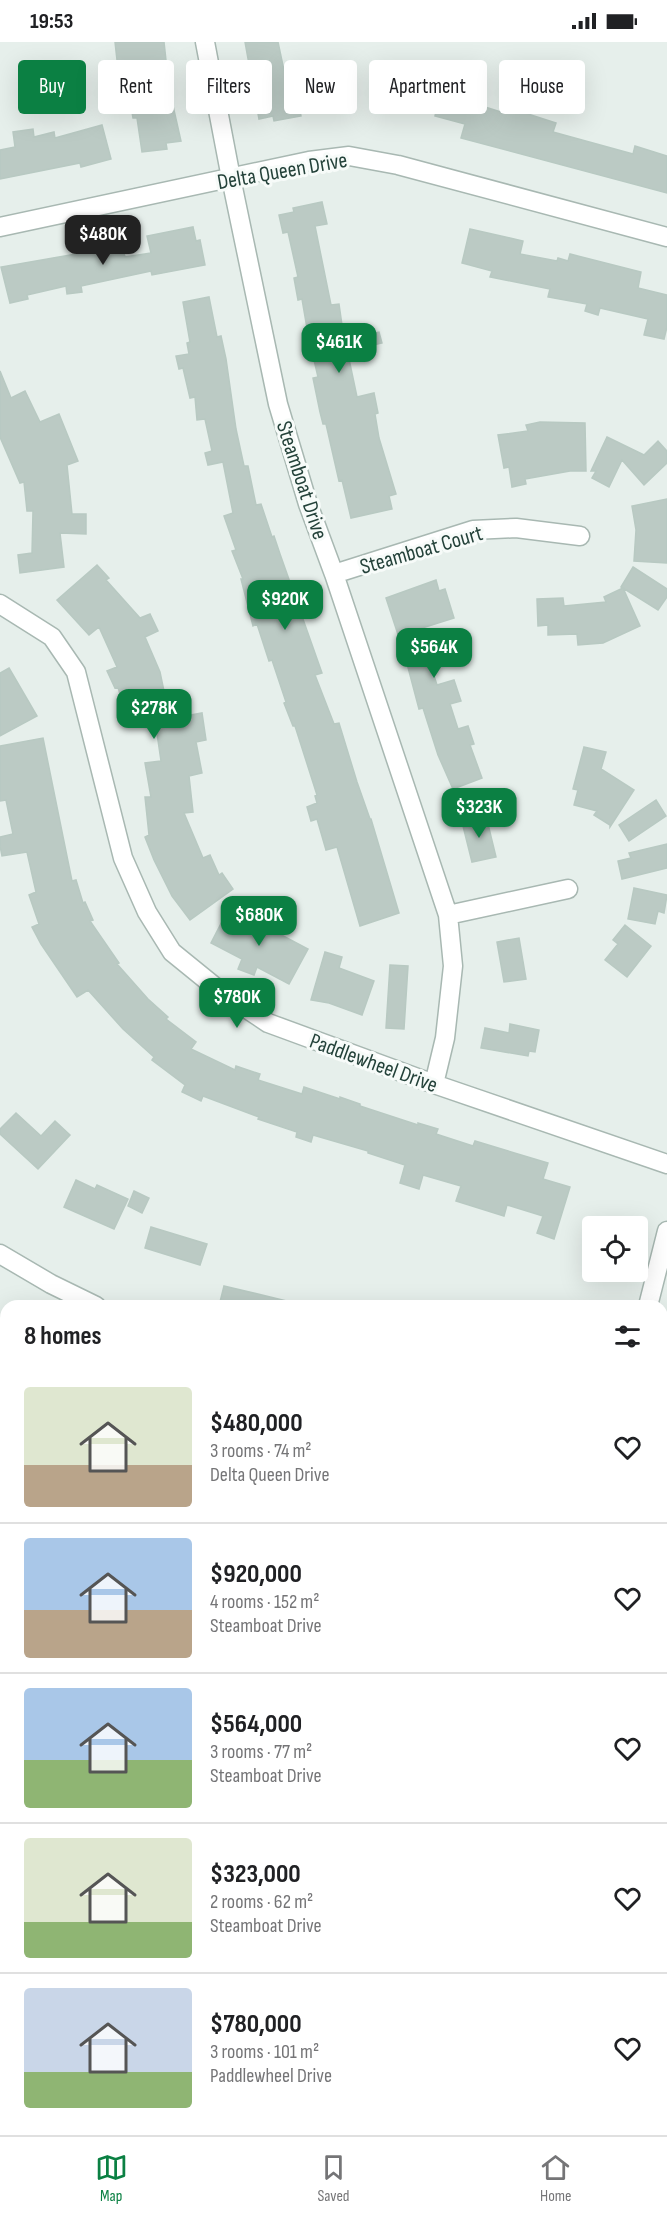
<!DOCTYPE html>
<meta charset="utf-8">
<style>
:root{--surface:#fff;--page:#f6f6f6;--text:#202124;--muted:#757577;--line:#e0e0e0;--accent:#0b8043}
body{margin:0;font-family:"Sofia Sans Condensed",sans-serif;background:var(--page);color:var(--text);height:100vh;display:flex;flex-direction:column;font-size:22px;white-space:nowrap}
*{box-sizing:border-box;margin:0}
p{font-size:20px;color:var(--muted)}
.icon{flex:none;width:33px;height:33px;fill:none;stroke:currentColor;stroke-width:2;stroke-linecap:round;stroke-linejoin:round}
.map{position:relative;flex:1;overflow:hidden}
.side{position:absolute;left:0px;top:1258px;width:668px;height:836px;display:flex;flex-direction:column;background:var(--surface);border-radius:18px 18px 0 0;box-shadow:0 6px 24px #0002}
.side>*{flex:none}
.hud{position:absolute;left:18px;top:18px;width:632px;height:54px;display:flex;gap:12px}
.controls{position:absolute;left:582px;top:1174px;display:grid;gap:12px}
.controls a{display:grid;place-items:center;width:66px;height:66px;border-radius:6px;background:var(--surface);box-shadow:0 6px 24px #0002;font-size:30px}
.price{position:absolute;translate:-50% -51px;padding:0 14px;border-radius:12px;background:var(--accent);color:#fff;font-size:20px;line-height:39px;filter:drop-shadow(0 2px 3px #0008)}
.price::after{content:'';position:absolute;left:50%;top:36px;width:18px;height:14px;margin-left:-9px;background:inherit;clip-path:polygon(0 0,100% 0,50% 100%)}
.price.current{background:#222;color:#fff}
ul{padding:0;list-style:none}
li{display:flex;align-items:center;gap:18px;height:150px;padding:0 24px}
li+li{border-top:2px solid var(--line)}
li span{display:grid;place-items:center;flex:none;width:168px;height:120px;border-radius:6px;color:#555}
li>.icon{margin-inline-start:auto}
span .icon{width:72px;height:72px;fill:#fffc;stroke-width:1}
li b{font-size:26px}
h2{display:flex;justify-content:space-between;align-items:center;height:72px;padding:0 24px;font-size:26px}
.pill{padding:0 21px;border-radius:6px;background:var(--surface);box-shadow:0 6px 24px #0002;font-size:21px;line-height:54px}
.pill.current{background:var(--accent);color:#fff}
.status{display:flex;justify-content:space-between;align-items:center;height:42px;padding:0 30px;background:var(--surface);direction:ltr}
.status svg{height:16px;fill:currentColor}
.tab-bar{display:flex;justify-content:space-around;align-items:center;height:84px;border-top:2px solid var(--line);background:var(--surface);font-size:16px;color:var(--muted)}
.tab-bar a{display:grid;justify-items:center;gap:3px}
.tab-bar .current{color:var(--accent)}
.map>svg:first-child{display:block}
</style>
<div class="status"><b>19:53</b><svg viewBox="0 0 49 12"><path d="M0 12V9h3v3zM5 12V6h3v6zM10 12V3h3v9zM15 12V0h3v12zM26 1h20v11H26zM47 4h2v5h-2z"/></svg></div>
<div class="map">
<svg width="667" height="2093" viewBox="0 0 667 2093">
<rect width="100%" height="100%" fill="#e6efeb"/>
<path fill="#bfe0c8" d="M0 1710 6 1711V1863L0 1855Z
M158 2088H262L260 2093H161Z"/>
<path fill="#bbcac4" stroke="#b8c9c2" stroke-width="1.5" d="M115 0H164L169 46 181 99 166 101 167 107 142 110 137 76H133L126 35 119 36Z
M245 0H278L289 52 296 51 301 74 274 79 273 74 259 77Z
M326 30H348L349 70 332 71V57H327Z
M443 42 466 48 463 58 504 71 506 65 556 81 553 90 633 112 635 104 667 114V151L461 96 465 82 435 74Z
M102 83 111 117 81 125 80 121 0 137V108L15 105 13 90 33 87 34 95 54 90 55 96Z
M322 160 327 182 315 184 331 263 339 262 344 297 379 290 382 301 356 307 358 316 349 317 357 355 374 351 378 371 375 372 379 396 396 452 389 454 392 467 351 476 342 438 339 439 326 382H323L320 370 313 336 318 335 308 292 302 257 298 258 294 236 298 235 288 190 283 191 279 173 294 170 293 166Z
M193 185 196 199 200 198 205 223 152 233 151 229 81 244 82 250 67 252 66 244 27 253 28 257 10 261 1 225 122 204 125 215 151 211 147 194Z
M470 187 523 199 520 212 557 219 558 216 568 219 570 212 641 230 638 246 667 253V285L664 297 644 293 648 277 600 266 598 273 585 269 587 262 548 255 550 247 490 235 492 229 462 221Z
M209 255 217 295 221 294 226 317 236 387 244 424H248L256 463 261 462 272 495 274 494 280 512 322 631 315 633 334 682 339 681 357 740 370 777H371L399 871 360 884 337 805 326 808 317 777 311 779 307 765 317 761 315 754 317 753 295 684H293L284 661 286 660 272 618 269 619 257 582 253 584 241 537H243L232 509 236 508 224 474 233 471 223 420 208 423 205 411 212 409 205 377 197 378 195 355 190 356 183 326 179 327 176 314 189 312 187 301 190 300 183 260Z
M0 329 11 356 25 349 40 380 59 372 78 419 67 423 72 472H86V492L60 491 64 525 20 531 18 513 32 511 33 469H27L24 440 20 441 0 395Z
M540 380 585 381 586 429H570L525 437 526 442 512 445 509 425 504 426 498 393 528 389 526 383Z
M607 395 644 413 658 399 667 409V421L644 443 622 418 609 445 592 436 596 429H591Z
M667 457V521L634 519 636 488 632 464Z
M97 523 109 536 106 538 140 576 150 572 158 589 145 595 160 630 165 654 174 651 180 675 202 671 206 698 196 700 202 731 189 734 193 770 184 771 203 816 210 813 219 833 222 831 233 847 190 878 172 854 154 818 145 795 149 793 145 755H151L145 721 161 719 154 671 127 678 118 645 115 646 107 629 117 625 99 585 89 593 57 558Z
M633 525 667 547V555L658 568 623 546 640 584 603 601 578 603 577 592 548 593V583L538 584 537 557 563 556 564 564 606 560 604 555 623 546 621 545Z
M436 538 439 549 445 547 454 576 419 587 437 643 454 638 461 659 450 662 458 687 468 684 474 702 470 703 482 736 453 747 438 713 423 666 419 667 405 614 386 556Z
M9 626 37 674 0 694V631Z
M43 696 72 839 76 838 83 861 85 860 93 878 90 879 119 921 117 922 148 957 168 975 166 977 196 1000 191 1007 235 1028 236 1024 260 1032 258 1038 302 1052 304 1045 340 1057V1055L360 1062V1064L418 1083V1081L438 1087 436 1092 473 1104 475 1099 548 1121 543 1137 570 1145 554 1197 537 1191 543 1174 507 1163 504 1174 456 1159 461 1144 423 1133 419 1147 400 1141 405 1123 368 1111V1109L313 1093 311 1100 296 1095 297 1090 258 1077 259 1075 203 1054 201 1059 182 1050 185 1043 152 1018 154 1015 123 987 88 948 77 955 41 902 32 885 39 882 29 853 36 850 27 810 2 814 0 804V795L13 792 6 758 0 759V704Z
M584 705 606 710 601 727 634 748 610 785V783L594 773 597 769 574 763 578 748 573 747Z
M656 758 666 774 629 799 619 783Z
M486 774 496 815 472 820 462 780Z
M667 802V826L622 837 618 819 631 816 629 811Z
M634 846 667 853 664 871 658 869 655 882 628 877Z
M229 866 247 875 245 878 272 888 308 907 289 942 257 925 254 933 238 927 242 917 211 901Z
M625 883 651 904 627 935 605 918 618 902 613 898Z
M519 896 526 937 504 940 497 900Z
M325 910 342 915 339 926 374 939 362 973 329 961 311 958Z
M390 923 408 924 404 987 386 986Z
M510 982 539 988 535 1010 529 1009 528 1014 481 1006 485 986 509 991Z
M16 1071 41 1094 55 1079 70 1093 38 1127 0 1092V1087Z
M76 1138 95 1147 97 1143 128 1157 114 1187 64 1165Z
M134 1149 149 1156 142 1171 128 1164Z
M151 1185 207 1202 200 1223 145 1206Z
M224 1244 287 1259V1264H219Z"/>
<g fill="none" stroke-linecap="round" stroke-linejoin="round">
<defs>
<path id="minor" d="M205 0 231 136 278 362 308 462 334 532 448 873 453 924 445 996 434 1042
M0 185 309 119 349 114 398 123 667 195
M334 532 473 488 516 486 580 494
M0 562 52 595 76 630 123 816 147 870 172 910 220 949 268 981 434 1042 667 1122
M448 873 568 847
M0 1212 51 1242 96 1264
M648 1264 667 1189
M662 1442 667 1445
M0 1473 6 1475
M0 1563H6"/>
<path id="motorway" d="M0 2020 6 2029
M47 2088 51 2093"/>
</defs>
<use href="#minor" stroke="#a8b8b2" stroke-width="21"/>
<use href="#motorway" stroke="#c2cac8" stroke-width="21"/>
<use href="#minor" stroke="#fff" stroke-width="18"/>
<use href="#motorway" stroke="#2f6f62" stroke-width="18"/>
</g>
<g text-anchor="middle" stroke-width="6" stroke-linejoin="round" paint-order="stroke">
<g font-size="22" fill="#24423a" stroke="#f7fbf9">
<text transform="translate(282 128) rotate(-10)" y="8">Delta Queen Drive</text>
<text transform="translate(303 438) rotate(72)" y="8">Steamboat Drive</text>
<text transform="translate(421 507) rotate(-16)" y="8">Steamboat Court</text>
<text transform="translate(374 1020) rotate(20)" y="8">Paddlewheel Drive</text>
</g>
</g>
</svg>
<div class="controls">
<a><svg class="icon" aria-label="locate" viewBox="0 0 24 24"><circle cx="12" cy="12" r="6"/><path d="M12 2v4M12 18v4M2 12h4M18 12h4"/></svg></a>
</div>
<b class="price current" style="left:103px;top:224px">$480K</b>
<b class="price" style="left:339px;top:332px">$461K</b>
<b class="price" style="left:285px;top:589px">$920K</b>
<b class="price" style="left:434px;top:637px">$564K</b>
<b class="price" style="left:154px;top:698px">$278K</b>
<b class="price" style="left:479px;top:797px">$323K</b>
<b class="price" style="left:259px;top:905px">$680K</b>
<b class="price" style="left:237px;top:987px">$780K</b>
<div class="hud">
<a class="pill current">Buy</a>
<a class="pill">Rent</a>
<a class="pill">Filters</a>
<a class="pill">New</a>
<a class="pill">Apartment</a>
<a class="pill">House</a>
</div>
<section class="side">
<h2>8 homes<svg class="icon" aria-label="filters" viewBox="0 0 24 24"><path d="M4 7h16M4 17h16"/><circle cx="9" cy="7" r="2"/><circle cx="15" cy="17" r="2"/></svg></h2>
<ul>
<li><span style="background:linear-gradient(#dfe7d0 65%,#b9a48a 0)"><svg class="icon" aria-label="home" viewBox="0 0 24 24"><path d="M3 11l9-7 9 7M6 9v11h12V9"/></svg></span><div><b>$480,000</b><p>3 rooms · 74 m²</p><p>Delta Queen Drive</p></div><svg class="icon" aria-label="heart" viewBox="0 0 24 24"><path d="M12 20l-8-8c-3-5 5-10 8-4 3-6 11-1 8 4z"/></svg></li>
<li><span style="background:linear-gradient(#a9c7e8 60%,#b9a48a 0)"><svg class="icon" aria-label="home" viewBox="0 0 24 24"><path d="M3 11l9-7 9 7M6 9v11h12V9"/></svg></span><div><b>$920,000</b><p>4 rooms · 152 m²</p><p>Steamboat Drive</p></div><svg class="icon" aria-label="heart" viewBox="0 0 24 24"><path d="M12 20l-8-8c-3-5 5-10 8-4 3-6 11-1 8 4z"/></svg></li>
<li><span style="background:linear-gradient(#a9c7e8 60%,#8fb573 0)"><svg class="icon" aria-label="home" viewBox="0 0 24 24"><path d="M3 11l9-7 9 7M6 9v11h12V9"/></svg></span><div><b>$564,000</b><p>3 rooms · 77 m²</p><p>Steamboat Drive</p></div><svg class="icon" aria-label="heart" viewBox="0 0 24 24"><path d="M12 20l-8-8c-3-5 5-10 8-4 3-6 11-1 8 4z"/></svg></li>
<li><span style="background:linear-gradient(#dfe7d0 70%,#8fb573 0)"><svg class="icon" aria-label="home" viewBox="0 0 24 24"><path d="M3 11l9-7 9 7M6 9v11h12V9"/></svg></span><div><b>$323,000</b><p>2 rooms · 62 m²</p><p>Steamboat Drive</p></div><svg class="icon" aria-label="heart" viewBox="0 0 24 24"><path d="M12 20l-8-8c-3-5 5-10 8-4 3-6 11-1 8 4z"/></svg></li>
<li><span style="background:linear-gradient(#c9d6e8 70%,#8fb573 0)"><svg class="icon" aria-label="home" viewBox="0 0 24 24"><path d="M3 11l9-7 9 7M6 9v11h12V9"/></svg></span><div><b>$780,000</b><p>3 rooms · 101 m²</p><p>Paddlewheel Drive</p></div><svg class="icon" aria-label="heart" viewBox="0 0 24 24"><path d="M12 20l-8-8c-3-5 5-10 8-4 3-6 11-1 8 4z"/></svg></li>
</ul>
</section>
</div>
<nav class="tab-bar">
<a class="current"><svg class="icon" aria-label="map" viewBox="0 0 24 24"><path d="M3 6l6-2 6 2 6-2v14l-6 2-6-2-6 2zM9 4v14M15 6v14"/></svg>Map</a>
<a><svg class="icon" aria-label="saved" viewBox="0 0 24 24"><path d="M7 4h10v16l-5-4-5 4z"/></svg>Saved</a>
<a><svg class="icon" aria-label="home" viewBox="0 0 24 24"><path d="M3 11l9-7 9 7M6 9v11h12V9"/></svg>Home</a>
</nav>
